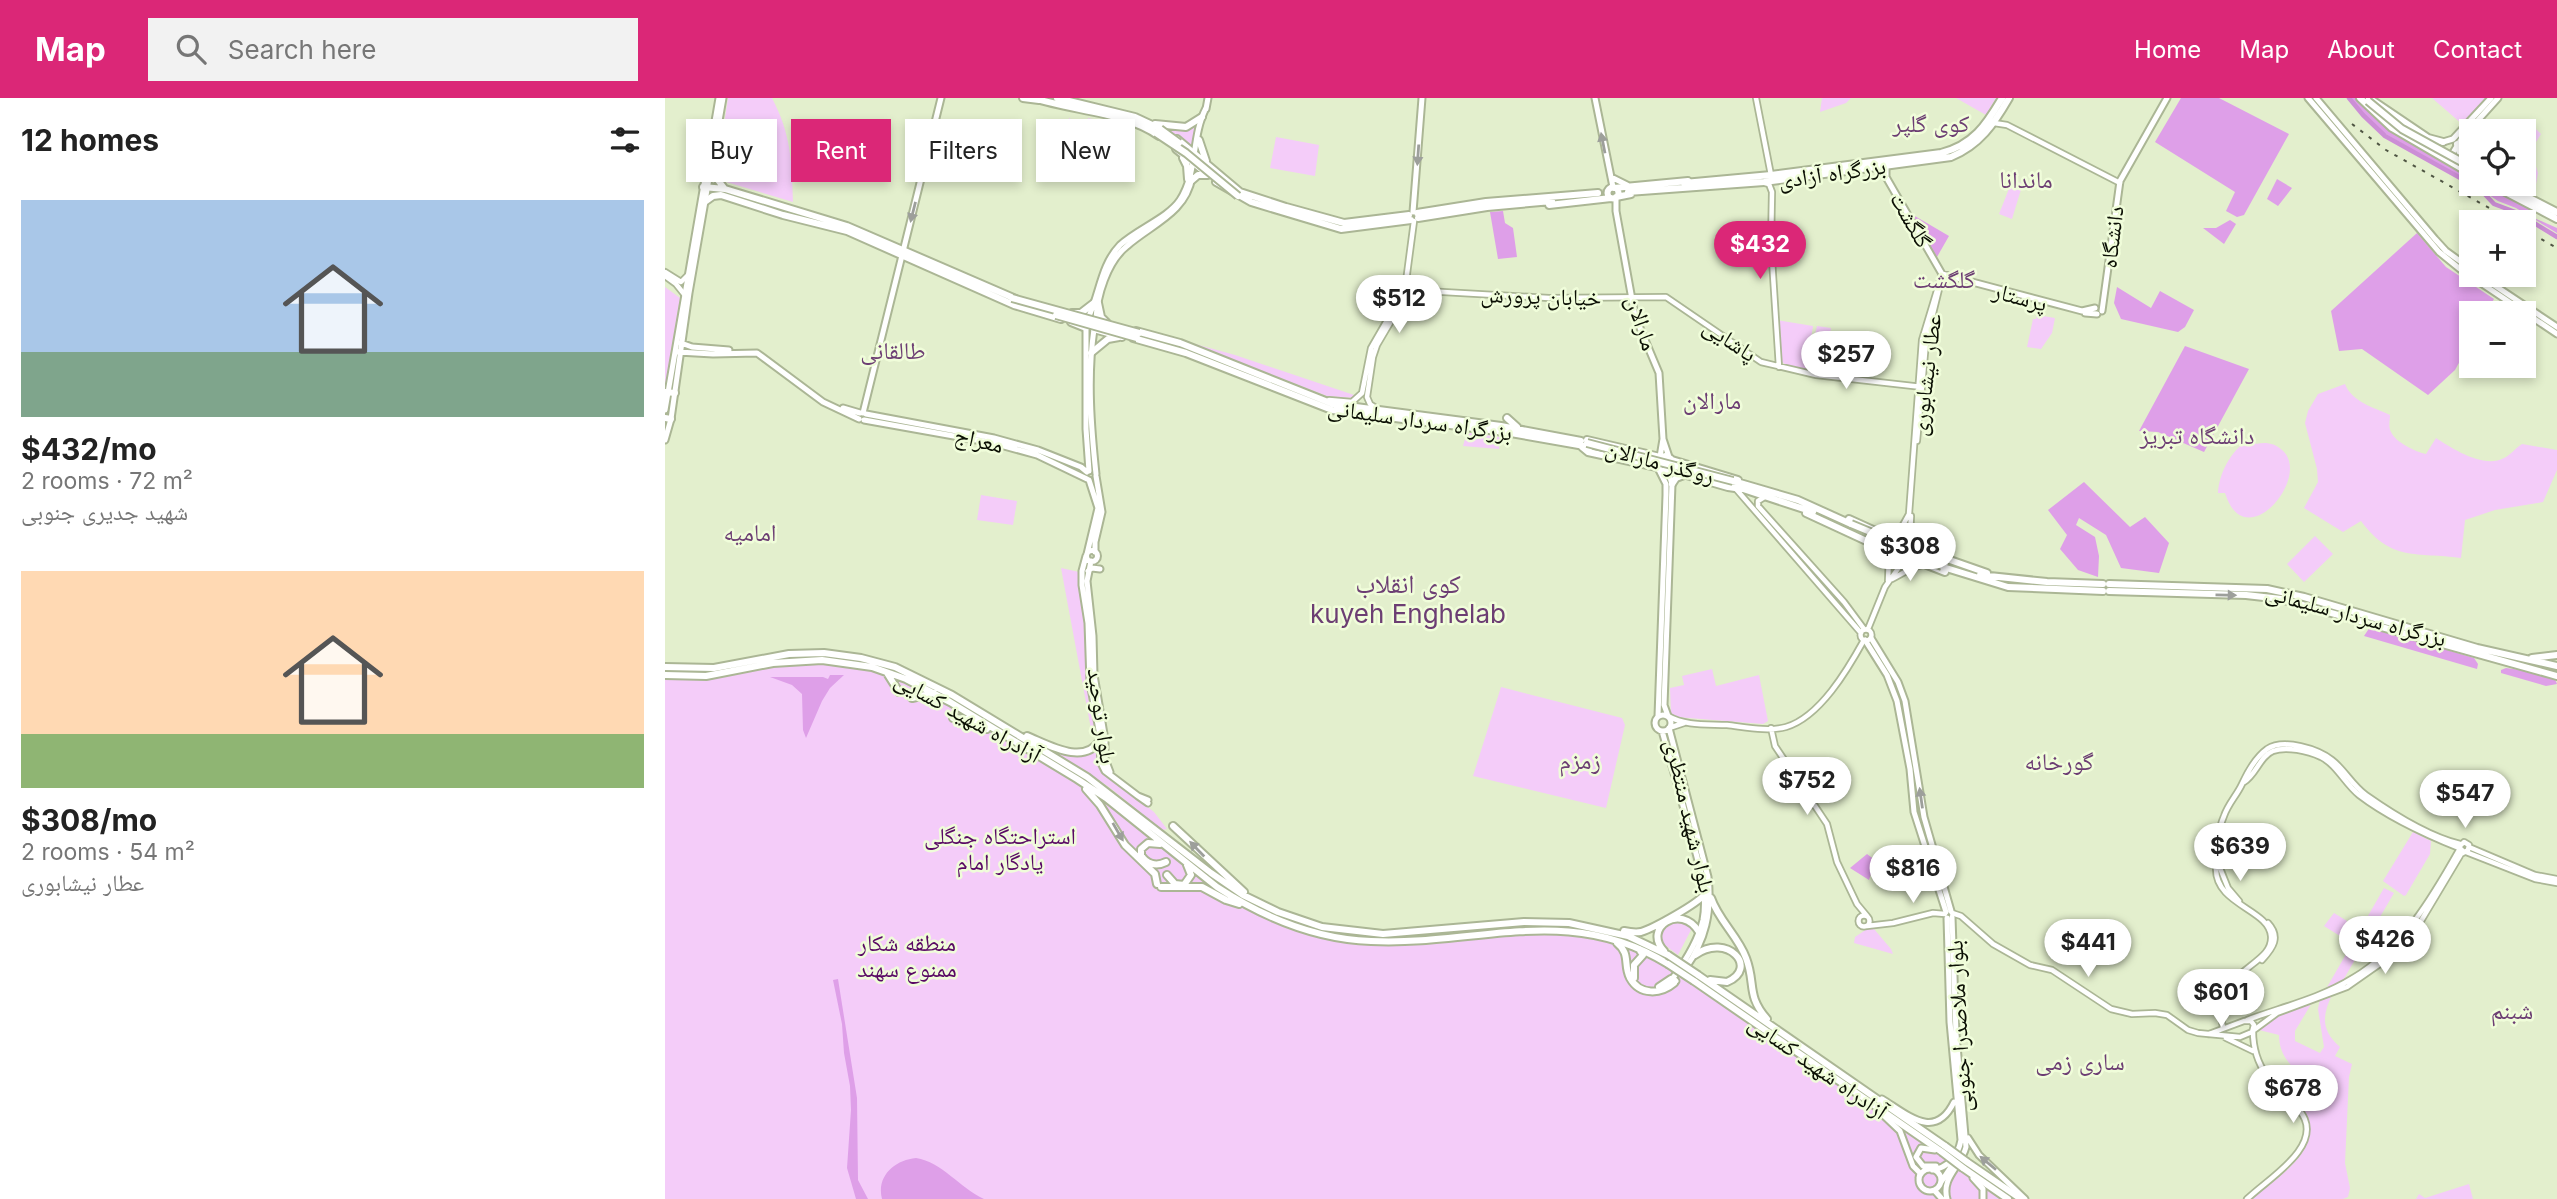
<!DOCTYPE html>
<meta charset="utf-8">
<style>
:root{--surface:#fff;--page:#f2f2f2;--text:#222;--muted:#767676;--accent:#db2777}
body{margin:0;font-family:Inter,"Noto Naskh Arabic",sans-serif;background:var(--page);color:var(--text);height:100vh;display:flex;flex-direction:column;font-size:26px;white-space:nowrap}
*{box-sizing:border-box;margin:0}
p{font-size:23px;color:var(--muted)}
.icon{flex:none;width:38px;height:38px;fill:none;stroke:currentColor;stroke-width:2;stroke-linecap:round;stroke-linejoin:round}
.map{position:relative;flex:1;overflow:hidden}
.details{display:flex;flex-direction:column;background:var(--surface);width:665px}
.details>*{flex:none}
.guide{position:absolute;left:21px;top:21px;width:665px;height:63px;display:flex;gap:14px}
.buttons{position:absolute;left:1794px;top:21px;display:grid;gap:14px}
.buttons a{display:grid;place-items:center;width:77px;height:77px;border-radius:0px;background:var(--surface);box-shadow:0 4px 10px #0003;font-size:35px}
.price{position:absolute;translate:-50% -60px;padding:0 16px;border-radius:24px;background:#fff;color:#222;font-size:23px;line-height:46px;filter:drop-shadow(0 2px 4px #0008)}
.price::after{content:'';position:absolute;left:50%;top:42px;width:21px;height:16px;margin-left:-10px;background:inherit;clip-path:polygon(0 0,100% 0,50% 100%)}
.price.on{background:var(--accent);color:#fff}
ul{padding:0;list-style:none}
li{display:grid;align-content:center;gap:14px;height:371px;padding:0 21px}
li span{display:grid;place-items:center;height:217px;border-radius:0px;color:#555}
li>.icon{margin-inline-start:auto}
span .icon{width:126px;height:126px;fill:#fffc;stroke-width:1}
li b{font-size:30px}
h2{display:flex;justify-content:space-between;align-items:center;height:84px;padding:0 21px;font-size:30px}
.tag{padding:0 24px;border-radius:0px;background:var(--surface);box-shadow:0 4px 10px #0003;font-size:24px;line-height:63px}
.tag.on{background:var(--accent);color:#fff}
header{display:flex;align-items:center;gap:42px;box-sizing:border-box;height:98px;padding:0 35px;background:var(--accent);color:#fff}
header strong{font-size:33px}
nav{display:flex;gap:38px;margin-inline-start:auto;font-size:24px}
.search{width:490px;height:63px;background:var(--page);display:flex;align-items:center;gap:18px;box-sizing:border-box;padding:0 24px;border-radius:0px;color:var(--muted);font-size:26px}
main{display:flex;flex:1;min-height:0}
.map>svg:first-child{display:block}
</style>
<header>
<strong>Map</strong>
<div class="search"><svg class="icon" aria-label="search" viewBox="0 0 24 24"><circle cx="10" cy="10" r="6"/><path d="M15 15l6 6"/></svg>Search here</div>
<nav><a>Home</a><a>Map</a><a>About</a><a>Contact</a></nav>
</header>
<main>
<section class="details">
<h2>12 homes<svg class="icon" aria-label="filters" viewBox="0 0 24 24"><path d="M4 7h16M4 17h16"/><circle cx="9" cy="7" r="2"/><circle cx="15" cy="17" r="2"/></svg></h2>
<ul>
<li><span style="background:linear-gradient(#a9c7e8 70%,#7fa58c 0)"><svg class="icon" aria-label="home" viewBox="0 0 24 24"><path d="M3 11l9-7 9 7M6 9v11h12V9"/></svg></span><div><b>$432/mo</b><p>2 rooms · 72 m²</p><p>شهید جدیری جنوبی</p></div></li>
<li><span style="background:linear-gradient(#ffd9b3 75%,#8fb573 0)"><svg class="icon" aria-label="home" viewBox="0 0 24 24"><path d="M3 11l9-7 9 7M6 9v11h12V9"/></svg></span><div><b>$308/mo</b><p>2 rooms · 54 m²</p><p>عطار نیشابوری</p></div></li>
</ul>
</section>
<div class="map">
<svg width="1892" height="1101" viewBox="0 0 1892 1101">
<rect width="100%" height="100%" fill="#e3efcd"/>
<path fill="#f4ccf9" d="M63 0H107C126 36 127 64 128 104L58 83 52 73Z
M1157 0H1186L1181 5 1155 14Z
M1291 0H1331L1321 17Z
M1767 0H1821L1797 26Z
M404 20 414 25 409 45 400 42Z
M423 20 446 25 438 46 434 41H430L428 44 418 41Z
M535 22 527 49 497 29 509 30Z
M1863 23 1876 36 1866 52 1873 75 1870 92 1859 85 1858 33H1851Z
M611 39 654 47 650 78 605 70Z
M1347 83 1358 85 1347 121 1334 116Z
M0 189 15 200 0 288Z
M1372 217 1390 220 1387 235 1376 251 1362 249 1368 221H1371Z
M1112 222 1148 228 1141 272 1121 267 1116 263Z
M1152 228 1166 230 1163 248 1148 245Z
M512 241 570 257 689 297V300L662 298Z
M1680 286C1687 304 1708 309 1725 317 1725 322 1723 329 1726 334 1730 344 1751 354 1761 356L1771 340C1788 351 1819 371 1839 360 1846 357 1850 350 1857 346L1892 352V372L1878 404 1830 412 1800 422 1796 460C1752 454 1726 464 1696 423L1678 434 1639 410 1653 384 1652 371 1640 325 1643 313 1653 296Z
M805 335 835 339 834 351 798 348 800 341Z
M1588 340 1591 346C1601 344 1609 345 1617 352 1648 378 1580 460 1560 395H1553C1554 374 1568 348 1588 340Z
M316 397 352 403 348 427 312 422Z
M1650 438 1668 456 1639 484 1622 466Z
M396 470 414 474 421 527 425 597 423 600 432 630 426 631Z
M147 558C171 559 193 561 215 568 259 581 298 609 336 632 377 657 419 679 457 709 508 751 562 803 626 825 718 856 802 824 894 828 935 830 972 845 1008 865L1350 1101H0V572L37 574Z
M1047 571 1051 588 1094 577 1103 623 1098 626 1011 619 1006 616 1005 590 1019 587 1017 578Z
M836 589 957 620 960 627 941 710 808 678Z
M378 646C398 652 415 664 432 649L434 671 489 714 502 731 497 732 444 689Z
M1748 734 1766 743 1765 756 1741 797 1739 798 1718 783Z
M1719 790 1729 795 1677 884 1661 891Z
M1669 815 1682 823 1675 838 1659 828Z
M1012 824 1020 825 1027 830 1013 857 996 844 998 830Z
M1202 831H1209L1226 851 1228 856 1189 845 1190 839Z
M1667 897C1657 918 1656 932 1675 949L1670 958 1687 966 1684 979 1680 1065 1685 1090 1683 1099 1678 1101H1587C1620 1073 1667 1047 1632 1001L1643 983C1628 970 1614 959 1614 937L1594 932 1615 914 1648 903 1630 933V943L1655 955 1659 949 1653 911 1655 901Z
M1804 1086 1808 1101H1751L1754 1096 1760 1100Z"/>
<path fill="#de9fe8" d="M1516 0H1554L1624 36 1579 117 1572 119 1561 113 1570 94 1490 44Z
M1685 0H1693L1723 29 1806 77V85L1719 35 1699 17Z
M1612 81 1627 90 1613 108 1602 101Z
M1808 86H1822L1867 109 1869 120 1892 130V135L1851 110 1833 103Z
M838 113 840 125 848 130 852 159 833 161 825 114Z
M1243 114 1284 138 1272 159Z
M1565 122 1571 126 1559 146 1538 130H1551Z
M1752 135 1781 169 1829 201 1821 215H1806V243L1790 272 1763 297 1697 251 1674 253 1666 213Z
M1452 189 1486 210 1495 193 1529 212 1520 229 1513 234 1456 221 1449 205Z
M1520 248 1584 271 1539 354 1493 334 1474 333Z
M1419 384 1465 429 1480 419 1504 445 1494 475 1456 470 1441 437 1414 420 1411 427 1430 439 1434 458 1433 479 1413 472 1395 451 1402 437 1383 412Z
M1705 529 1809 560 1813 566 1812 571 1699 538Z
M1841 570 1871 574 1889 579 1892 586 1881 588 1836 575V572Z
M165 577H179L165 590 157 603 141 640 138 632 137 596 127 587 105 579H158L163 581Z
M1202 756 1210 762 1204 782 1185 770Z
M173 881 192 1000 193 1082 203 1101H191L182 1070 186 1012 185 988 179 955 177 926 168 882Z
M251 1060C277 1064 295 1090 319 1101H217C211 1078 230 1062 251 1060Z"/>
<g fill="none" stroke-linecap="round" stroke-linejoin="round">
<path stroke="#cc8ed6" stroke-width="4.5" d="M1684 0 1698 17 1720 38 1815 91 1829 106 1853 115 1892 139"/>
<path stroke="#c3cdaf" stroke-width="6" stroke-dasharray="6 3" stroke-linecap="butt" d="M933 95 953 92"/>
<defs>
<path id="secondary" d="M1091 0 1106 77
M1329 25 1342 27 1455 85
M1100 85 1104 86 1107 94 1106 146 1114 269
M0 174 16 184 22 178
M0 178 11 186 19 196
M743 192 884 200 1001 199 1096 264 1151 277 1257 289
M664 302 687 304 697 295 706 250 740 191 749 123
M711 310 705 306 702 299 708 259 712 247 742 196
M1252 343 1261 244 1276 183
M1071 391 1196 535
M1101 398 1093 403V408L1179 504 1199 531
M1233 436 1244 416 1257 242 1277 176
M1245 438 1246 418
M1227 481 1249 469 1257 467
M1223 483 1224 457
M1203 531 1220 489 1237 465
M1195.5 537a5.5 5.5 0 1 1 11 0a5.5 5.5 0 1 1-11 0Z
M1003 618C1020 628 1042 626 1062 627 1080 629 1103 634 1121 629 1155 619 1183 571 1199 542
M1004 630 1019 625
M1106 630 1110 648 1162 726 1172 764 1192 806 1202 818
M1579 684C1591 677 1595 658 1608 653 1621 648 1643 653 1656 659 1672 667 1680 686 1694 697 1724 720 1759 736 1794 750
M1804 749 1870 777 1892 781
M1801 754 1870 781 1892 785
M1553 765 1563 790 1574 803
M1287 815 1296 818 1328 846 1365 867 1387 872 1446 911 1467 916 1490 915 1502 917 1523 932 1533 935 1575 939 1587 934 1589 927 1586 923H1579L1544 936
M1193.5 823a5.5 5.5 0 1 1 11 0a5.5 5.5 0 1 1-11 0Z
M1202 828 1228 825 1268 815 1280 816
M1597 862C1608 850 1616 839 1603 825
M1582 922C1617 909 1656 900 1688 880 1737 851 1767 800 1794 752
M1558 930C1545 870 1609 870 1606 838 1604 811 1550 807 1551 770 1552 754 1552 734 1559 718 1563 706 1572 697 1577 686 1582 675 1591 659 1602 651 1619 640 1653 651 1667 662 1680 672 1687 687 1701 697 1728 716 1763 738 1795 746
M1589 932 1612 915 1682 889 1722 861 1756 823 1796 756 1803 752 1804 747 1799 744 1794 749 1799 754
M1561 940 1588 953
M1582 1101C1598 1086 1620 1072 1633 1054 1660 1017 1618 1002 1602 978 1592 964 1588 950 1588 933"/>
<path id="primary" d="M930 0 948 89
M1643 0 1774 154 1795 171 1892 236
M1651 0 1770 141 1781 153 1806 171
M541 11 543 0
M1778 44 1788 41 1826 0
M1784 61 1797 40 1833 0
M1221 68V79L1277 176 1417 213 1430 210
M946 79 962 87
M951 99V113L970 218 994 275 998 341
M748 114 757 0
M1814 177 1892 229
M1437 213 1455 83 1502 0
M1420 215 1432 216
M423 220C435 196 435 168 455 147 472 131 503 120 515 102 533 74 526 39 541 10
M431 222C432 198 442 164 462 148 487 126 521 115 527 79
M421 230V331L424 373
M429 231C422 279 426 329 431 376
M16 245 27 249 64 252
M13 254 48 256 92 255 158 304 194 321
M178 310 195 315
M0 312 54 0
M198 315 276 0
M201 316 329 340 373 352 416 369 422 374
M199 322 328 345 372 357 422 381
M0 342 6 321 24 195 58 0
M995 359 998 341 1004 359
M421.5 458a5.5 5.5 0 1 1 11 0a5.5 5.5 0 1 1-11 0Z
M430 454V444L437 414 431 378
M422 456 433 410 424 382
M421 458 417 473V487L423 525 425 585 434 632 436 665 440 673 473 698
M426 463 422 483 428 538 429 577 440 642V661L445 674
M423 473 427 470 435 471
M1206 540 1233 584 1240 603 1259 719 1286 813
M1200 542 1222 577 1232 603 1245 671 1249 714 1281 814
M990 625a8 8 0 1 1 16 0a8 8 0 1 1-16 0Z
M993 618 1001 397V386L994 372
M1003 618 999 607 1007 386 1003 373
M1004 630 1043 779C1047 814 1041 842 1020 871
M997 633C1006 664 1015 695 1023 727 1031 757 1044 790 1038 822 1033 843 1021 862 1008 880L1011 883 1008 884
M483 705 473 698 483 702
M1217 1001C1243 1017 1270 1043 1289 1004
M1215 1014 1235 1033 1248 1068 1255 1075 1254 1080
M1303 1040 1314 1057 1360 1101
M1270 1052 1256 1050 1251 1059 1258 1068H1271
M1254 1082a11 11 0 1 1 22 0a11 11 0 1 1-22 0Z
M1267 1072C1283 1070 1293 1058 1296 1042L1285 924 1282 820
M1308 1080 1318 1091V1101
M1276 1084 1290 1063
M1270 1093 1277 1101
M1282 1101C1276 1079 1296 1069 1301 1049L1291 936 1287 819"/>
<path id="trunk" d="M358 0 374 2
M369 0C407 13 462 14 494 38
M392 0 470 19 500 33
M1695 0 1727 30 1806 76
M1704 0 1763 40 1778 44
M490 26 521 29 537 19
M512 41 575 94 621 109 679 125 744 117
M534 42 541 63
M1792 46 1796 58 1806 64
M511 51 541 75
M518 60 522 68 523 81
M46 73 59 90
M526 83 533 77H543
M551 84 586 104 676 131 746 122
M1019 85 1106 77 1276 55C1308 47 1321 27 1337 0
M1825 86 1892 121
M1837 86 1892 114
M38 89 60 91 182 128 351 201
M942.5 95a5.5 5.5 0 1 1 11 0a5.5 5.5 0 1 1-11 0Z
M949 90 1023 83
M963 94 1099 84 1286 59C1315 47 1329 26 1344 0
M951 99 966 96
M41 103 48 98 56 97 118 117 182 133 349 207 396 221
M884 107 946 100
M752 115 821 104 933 95
M753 120 822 109 887 103
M433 205 436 219 442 225 440 226
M407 215H416L429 205
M406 224 421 230
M429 231 457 239
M471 233 515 245 668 306 836 328 916 343
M468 240 521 255 667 312 840 334 925 349
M426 255 443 241 454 239
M0 294 10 295
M0 320 6 321
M842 320 852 329
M922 342 995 359
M917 349 923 354 992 369
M1007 362 1073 382
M1004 372 1007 367 1006 361 1000 358 994 360 991 367 996 373 1004 372 1063 389 1077 391
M1068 383 1133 402 1186 426
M1007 386 1011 380 1019 377
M1075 390 1148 414
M1141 415 1223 453
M1184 421 1217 436 1229 438
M1222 451a15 15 0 1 1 30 0a15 15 0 1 1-30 0Z
M1250 444 1262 454 1322 475
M1243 464 1257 465 1280 474
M1278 469 1343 489 1438 493
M1315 477 1382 484 1438 486
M1444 486 1602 491 1639 499 1812 550 1892 568
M1444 493 1581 497 1616 501 1892 578
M1867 560 1892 557"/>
<path id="motorway" d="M0 569 49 570 124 556 159 555 196 560 230 569 287 597 422 679 546 775 578 797 613 814 657 829 718 836 859 824 904 825 963 838 1003 857
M222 575 234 594
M0 577 41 578 108 565 157 562 207 569 241 581 285 604 412 681 441 700 552 789C598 819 651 841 706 843 813 848 903 804 1003 866
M247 600 269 595
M288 620 302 621 322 631
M362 638C384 647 419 668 435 642
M421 691 435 707 460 747 490 776 492 786
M508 728 579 794
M495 746 483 745 476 751V757C481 766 491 769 501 764
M502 777 510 786 519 787 526 777 522 767
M496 789H537L561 802 574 806
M1046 800C1054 823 1073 838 1081 860 1091 886 1081 897 1102 921
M959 833C964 834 970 835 976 834 989 830 1032 806 1040 796
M952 845C966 856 958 867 965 880 975 898 996 896 1009 885
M999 853C977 830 1016 804 1034 834
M1030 857C1062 834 1095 870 1062 884L1045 882
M1033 877 1280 1048
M969 880V867L978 857 974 851
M1029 883 1277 1054
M994 889 1006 881
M1302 1064 1356 1101
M1298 1070 1343 1101"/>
</defs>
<use href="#secondary" stroke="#abb695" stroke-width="8"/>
<use href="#primary" stroke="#abb695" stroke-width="9"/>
<use href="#trunk" stroke="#abb695" stroke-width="10"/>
<use href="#motorway" stroke="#abb695" stroke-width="10"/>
<use href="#secondary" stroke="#fff" stroke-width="4.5"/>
<use href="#primary" stroke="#fff" stroke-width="5"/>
<use href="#trunk" stroke="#fff" stroke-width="6"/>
<use href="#motorway" stroke="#fff" stroke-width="6"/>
<path stroke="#4f5543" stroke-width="2" stroke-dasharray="3.5 7" stroke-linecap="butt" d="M1687 26 1721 52 1849 124
M1858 131 1892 150"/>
<defs>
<path id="trunk-bridge" d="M1703 3 1737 31 1806 69
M495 31 514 45
M491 35 521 55 573 98
M347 200 474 235
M391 217 472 240
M922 345 1068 383
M1186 426 1280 465
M1212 442 1277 468"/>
<path id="motorway-bridge" d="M1003 857 1033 877
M1003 866 1029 883
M1280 1048 1302 1064
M1277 1054 1298 1070"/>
</defs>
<use href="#trunk-bridge" stroke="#abb695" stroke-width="10" stroke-linecap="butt"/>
<use href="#motorway-bridge" stroke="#abb695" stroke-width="10" stroke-linecap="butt"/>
<use href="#trunk-bridge" stroke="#fff" stroke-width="6"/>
<use href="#motorway-bridge" stroke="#fff" stroke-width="6"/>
</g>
<defs><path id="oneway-solid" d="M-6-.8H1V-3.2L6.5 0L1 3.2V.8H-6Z" transform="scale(1.75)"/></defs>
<g fill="#9d9f9b">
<use href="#oneway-solid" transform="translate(938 45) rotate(-101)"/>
<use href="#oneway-solid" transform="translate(753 57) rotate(94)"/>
<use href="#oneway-solid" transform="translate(248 114) rotate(104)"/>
<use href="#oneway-solid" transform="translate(1561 497) rotate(1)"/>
<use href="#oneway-solid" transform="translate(1256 700) rotate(-98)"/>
<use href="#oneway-solid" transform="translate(453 734) rotate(60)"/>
<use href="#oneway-solid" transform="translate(532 751) rotate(-134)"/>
<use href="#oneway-solid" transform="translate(1323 1065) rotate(-140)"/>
</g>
<g text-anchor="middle" stroke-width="5" stroke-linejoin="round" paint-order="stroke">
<g font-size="23" fill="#0b0f04" stroke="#f0fdda">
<text transform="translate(1167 75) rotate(-8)" y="8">بزرگراه آزادی</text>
<text transform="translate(1246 122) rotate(60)" y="8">گلگشت</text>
<text transform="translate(1447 139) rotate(-83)" y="8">دانشگاه</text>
<text transform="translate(876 198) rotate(2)" y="8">خیابان پرورش</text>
<text transform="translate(1355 199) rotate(15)" y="8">پرستار</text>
<text transform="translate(977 225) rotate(72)" y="8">مارالان</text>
<text transform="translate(1065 242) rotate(34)" y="8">پاشایی</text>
<text transform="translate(1261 277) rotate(-83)" y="8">عطار نیشابوری</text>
<text transform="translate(755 322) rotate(8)" y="8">بزرگراه سردار سلیمانی</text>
<text transform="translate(314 342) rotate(13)" y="8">معراج</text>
<text transform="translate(995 364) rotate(15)" y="8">روگذر مارالان</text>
<text transform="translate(1691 517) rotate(15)" y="8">بزرگراه سردار سلیمانی</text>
<text transform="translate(437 618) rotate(82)" y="8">بلوار توحید</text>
<text transform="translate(303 619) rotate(29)" y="8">آزادراه شهید کسایی</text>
<text transform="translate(1025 718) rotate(77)" y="8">بلوار شهید منتظری</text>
<text transform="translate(1294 928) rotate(-93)" y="8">بلوار ملاصدرا جنوبی</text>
<text transform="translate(1153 969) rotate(35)" y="8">آزادراه شهید کسایی</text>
</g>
<g font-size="23" fill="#590964" stroke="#f0fdda">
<text x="335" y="746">استراحتگاه جنگلی<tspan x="335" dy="26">یادگار امام</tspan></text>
<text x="242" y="853">منطقه شکار<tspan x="242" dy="26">ممنوع سهند</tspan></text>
</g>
<g font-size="24" fill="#6c3e73" stroke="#f0fdda">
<text x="1266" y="34">کوی گلپر</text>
<text x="1361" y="90">ماندانا</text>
<text x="1279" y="190">گلگشت</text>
<text x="228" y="261">طالقانی</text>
<text x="1047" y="311">مارالان</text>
<text x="1532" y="346">دانشگاه تبریز</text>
<text x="85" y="443">امامیه</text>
<text x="915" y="671">زمزم</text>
<text x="1394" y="672">گورخانه</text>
<text x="1847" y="921">شبنم</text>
<text x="1415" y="972">ساری زمی</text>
</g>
<g font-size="26" fill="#6c3e73" stroke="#f0fdda">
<text x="743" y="495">کوی انقلاب<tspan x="743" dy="30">kuyeh Enghelab</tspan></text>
</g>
</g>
</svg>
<div class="buttons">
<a><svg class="icon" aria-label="locate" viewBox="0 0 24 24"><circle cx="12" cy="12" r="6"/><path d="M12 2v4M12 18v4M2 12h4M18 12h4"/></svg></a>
<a>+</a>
<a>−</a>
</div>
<b class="price on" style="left:1095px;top:183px">$432</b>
<b class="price" style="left:734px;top:237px">$512</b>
<b class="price" style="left:1181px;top:293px">$257</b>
<b class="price" style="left:1245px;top:485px">$308</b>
<b class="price" style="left:1142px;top:719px">$752</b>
<b class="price" style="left:1800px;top:732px">$547</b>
<b class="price" style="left:1575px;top:785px">$639</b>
<b class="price" style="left:1248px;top:807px">$816</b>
<b class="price" style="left:1720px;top:878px">$426</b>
<b class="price" style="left:1423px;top:881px">$441</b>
<b class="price" style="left:1556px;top:931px">$601</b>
<b class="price" style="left:1628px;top:1027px">$678</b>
<div class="guide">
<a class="tag">Buy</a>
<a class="tag on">Rent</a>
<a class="tag">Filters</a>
<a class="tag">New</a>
</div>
</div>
</main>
